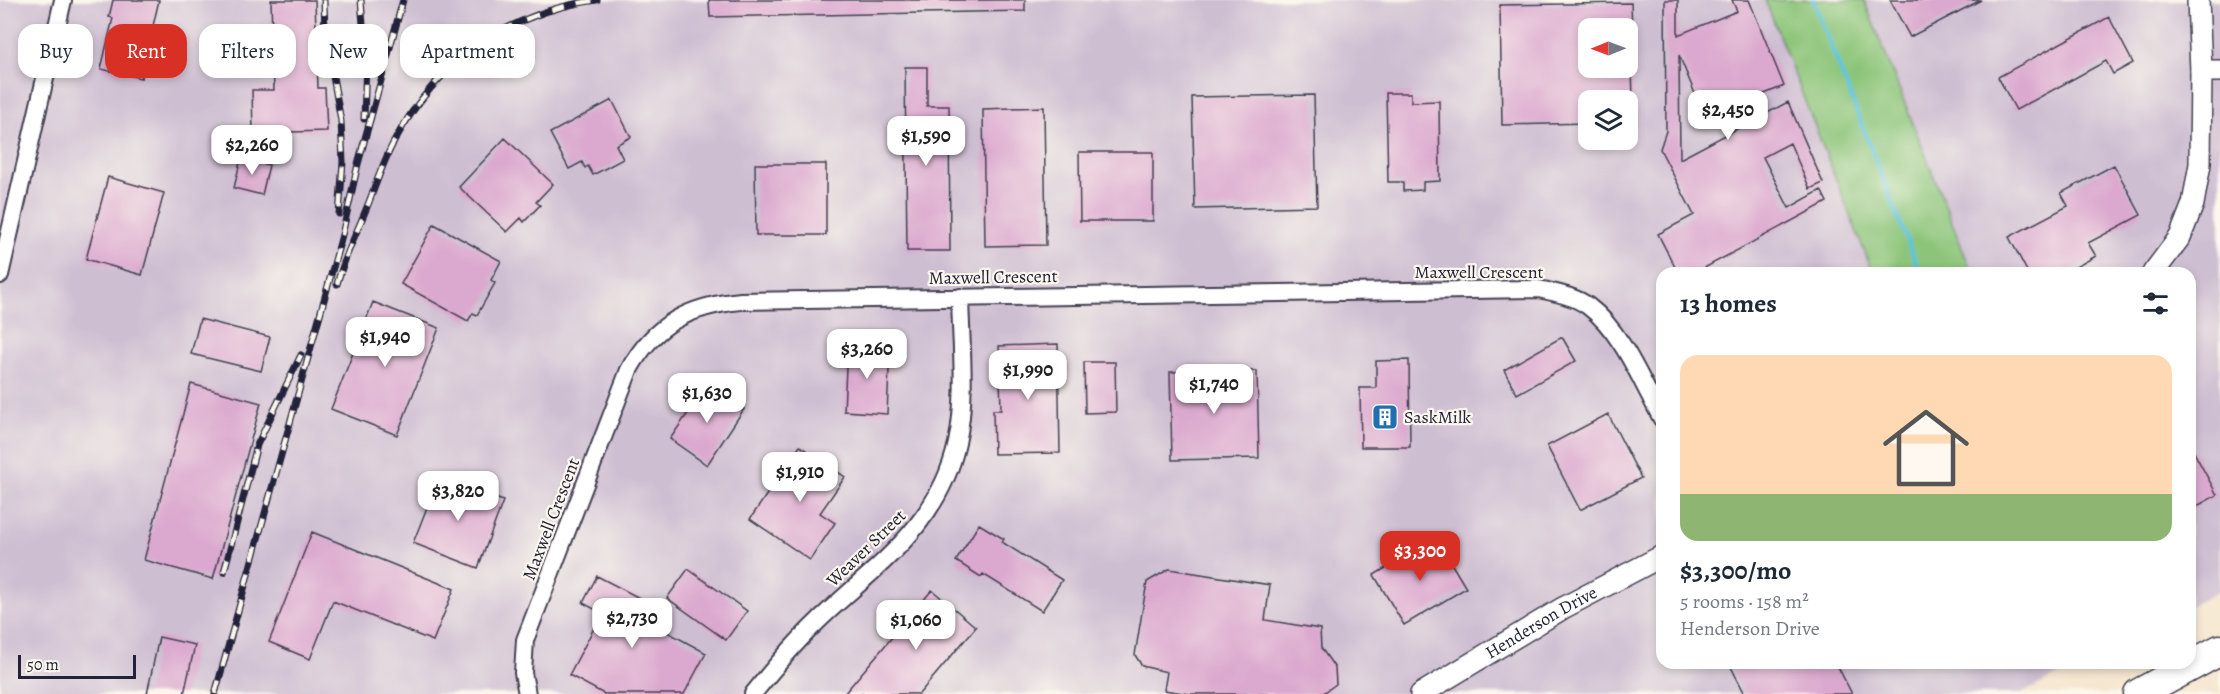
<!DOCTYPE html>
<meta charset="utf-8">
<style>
:root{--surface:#fff;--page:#f6f6f7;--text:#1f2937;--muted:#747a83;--accent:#d93025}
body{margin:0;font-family:Alegreya,serif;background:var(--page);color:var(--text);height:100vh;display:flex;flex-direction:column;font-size:22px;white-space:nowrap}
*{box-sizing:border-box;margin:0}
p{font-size:20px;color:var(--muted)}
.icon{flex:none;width:33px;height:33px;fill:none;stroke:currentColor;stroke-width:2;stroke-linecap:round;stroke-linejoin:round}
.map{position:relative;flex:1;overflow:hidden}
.drawer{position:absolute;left:1656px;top:267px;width:540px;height:402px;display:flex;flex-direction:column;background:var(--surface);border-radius:18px;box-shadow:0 3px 9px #0003}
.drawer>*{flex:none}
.guide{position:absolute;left:18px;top:24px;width:570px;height:54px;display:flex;gap:12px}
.needle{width:39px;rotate:269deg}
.fabs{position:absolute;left:1578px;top:18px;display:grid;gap:12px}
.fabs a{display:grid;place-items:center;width:60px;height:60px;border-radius:12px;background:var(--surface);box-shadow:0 3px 9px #0003;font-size:30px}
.scale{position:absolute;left:18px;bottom:15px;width:118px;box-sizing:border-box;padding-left:6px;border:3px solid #22223b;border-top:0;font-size:16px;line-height:21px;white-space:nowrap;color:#22223b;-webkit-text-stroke:4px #fbf7ec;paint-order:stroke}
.price{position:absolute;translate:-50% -51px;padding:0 14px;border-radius:12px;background:#fff;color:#222;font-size:20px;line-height:39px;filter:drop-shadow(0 2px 3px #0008)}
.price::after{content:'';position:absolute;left:50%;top:36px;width:18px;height:14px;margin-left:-9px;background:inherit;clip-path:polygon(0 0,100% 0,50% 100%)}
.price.current{background:var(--accent);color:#fff}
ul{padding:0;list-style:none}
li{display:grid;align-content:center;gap:12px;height:318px;padding:0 24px}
li span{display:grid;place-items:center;height:186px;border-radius:18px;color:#555}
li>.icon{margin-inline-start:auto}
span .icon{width:108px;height:108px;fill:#fffc;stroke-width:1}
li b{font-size:26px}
h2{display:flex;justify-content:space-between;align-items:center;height:72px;padding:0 24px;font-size:26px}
.chip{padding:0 21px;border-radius:18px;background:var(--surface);box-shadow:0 3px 9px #0003;font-size:21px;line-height:54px}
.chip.current{background:var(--accent);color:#fff}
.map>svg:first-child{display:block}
</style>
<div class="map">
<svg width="2220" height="694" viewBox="0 0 2220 694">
<rect width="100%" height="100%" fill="#fbf7ec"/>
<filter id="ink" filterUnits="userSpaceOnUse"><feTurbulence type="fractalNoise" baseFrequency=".0167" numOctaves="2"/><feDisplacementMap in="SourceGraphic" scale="12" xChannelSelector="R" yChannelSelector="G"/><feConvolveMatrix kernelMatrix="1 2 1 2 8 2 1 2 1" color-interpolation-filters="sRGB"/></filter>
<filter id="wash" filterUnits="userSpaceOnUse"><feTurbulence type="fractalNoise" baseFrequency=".008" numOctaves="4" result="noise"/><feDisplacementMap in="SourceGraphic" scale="24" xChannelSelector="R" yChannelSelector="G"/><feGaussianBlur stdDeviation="1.35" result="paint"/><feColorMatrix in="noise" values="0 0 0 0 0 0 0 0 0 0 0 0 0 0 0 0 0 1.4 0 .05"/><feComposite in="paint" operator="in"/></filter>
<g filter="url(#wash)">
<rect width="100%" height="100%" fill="#f6e6cf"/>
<path fill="#cebed2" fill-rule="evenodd" d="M0 0H2220V591L2190 606V273H1662V663H2081L2021 694H0ZM1588 28H1628V68H1588ZM1588 100H1628V140H1588Z"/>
<path fill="#8cc579" stroke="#57745a" stroke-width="1.5" d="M1765 0H1864L1972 273H1873Z"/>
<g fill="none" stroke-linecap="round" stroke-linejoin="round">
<path stroke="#5fc4dc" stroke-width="4.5" d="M1813 0 1920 273"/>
</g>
<g id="blocks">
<path fill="#dba9cf" d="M113 0H159L141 78 101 69 113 18 109 17Z
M271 0H315L318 88H325L327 131 253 133 252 90H274Z
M709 0H1025V11L710 17Z
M1665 0H1678V35L1737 11 1732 0H1749L1784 86 1705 118 1679 55 1680 159 1788 102 1823 183 1810 189 1790 143 1763 157 1789 208 1821 190 1827 202 1695 273H1678L1658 234 1694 215 1660 149 1666 131Z
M1890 0H1981L1910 37Z
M1631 3 1632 28H1588V68H1632L1633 100H1588V123L1502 125 1500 5Z
M2109 17 2133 63 2113 74 2106 61 2016 110 1998 77Z
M905 67H927V106H949L950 251H907Z
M1386 93H1411V102L1439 101 1440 181 1423 182V190L1403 191V182H1388Z
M1314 95 1317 206 1195 209 1192 97Z
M612 100 631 137 616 145 623 159 593 175 588 166 585 168 582 162 569 169 550 133Z
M1044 107 1046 245 985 246 983 109Z
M505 138 553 184 536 202 540 205 524 222 521 218 507 232 459 187Z
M1079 152H1153V221H1080Z
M241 158 269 165 262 195 234 188Z
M755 164H826V235H756Z
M2114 165 2141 215 2088 243 2096 256 2065 273H2028L2009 237 2068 206 2061 193Z
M108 177 164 193 142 275 86 259Z
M434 224 501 261 491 280 495 283 477 315 473 313 468 321 401 284Z
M373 302 439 328 397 435 331 409Z
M200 319 270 337 261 371 191 354Z
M1562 337 1576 361 1517 394 1504 370Z
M1058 344 1060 453 994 454 993 410H1001L999 346Z
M847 345 890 348 887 414 844 411Z
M1409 360 1410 447H1361L1360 388H1376V361Z
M1084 362H1115L1116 412 1085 413Z
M1257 371 1259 458 1172 460 1170 372Z
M191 384 261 403 213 579 144 560Z
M708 384 744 409 707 465 670 439Z
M1608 414 1641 478 1580 510 1547 446Z
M2190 445 2217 495 2190 510Z
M800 446 845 477 820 513 835 523 810 560 750 519Z
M439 477 503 501 478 568 413 543Z
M979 524 1004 539 1002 542 1062 580 1042 611 983 574 981 577 956 561Z
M312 532 454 589 433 641 333 601 310 659 269 642Z
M1436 538 1466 588 1404 625 1374 575Z
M688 569 747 611 726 640 667 598Z
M1169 569 1270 585 1265 620 1320 629 1321 648 1335 668 1336 684 1322 694H1190L1164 690 1167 672 1142 666 1135 655 1147 582Z
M597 576 655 606 647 621 706 653 684 694H604L569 675 602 613 583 603Z
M932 590 976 627 919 694H844Z
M159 637 195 645 184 694H147Z
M1729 663H1836L1852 694H1745Z"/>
</g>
</g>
<g filter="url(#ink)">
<use href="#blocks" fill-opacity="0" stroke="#423f51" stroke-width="1.5"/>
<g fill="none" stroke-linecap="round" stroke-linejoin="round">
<defs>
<path id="minor" d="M0 275 63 0
M527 694 523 673 525 640 629 370C654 324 689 306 741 301L1539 289C1556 293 1574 296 1588 306 1622 331 1642 383 1662 419
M753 694C773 669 794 644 817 622 874 567 939 526 957 443 967 396 961 345 960 297"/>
<g id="tertiary">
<path d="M2201 71H2220"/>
<path d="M2153 273 2180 237 2193 204 2200 164 2201 71 2198 0"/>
<path id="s1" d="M1421 694 1563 608 1662 556"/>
</g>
<path id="motorway" d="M2139 694 2220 650"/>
</defs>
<use href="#minor" stroke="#423f51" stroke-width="20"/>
<use href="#tertiary" stroke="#423f51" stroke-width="24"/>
<use href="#motorway" stroke="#423f51" stroke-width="33"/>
<use href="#minor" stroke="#fff" stroke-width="16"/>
<use href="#tertiary" stroke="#fff" stroke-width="21"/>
<use href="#motorway" stroke="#fff" stroke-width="30"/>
<defs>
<path id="rail" d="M324 0 325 32 341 121 343 162 339 214
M361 0 366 61 364 119
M337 284C344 258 357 232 367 207 376 185 383 161 395 140 437 62 509 12 597 0
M224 572 257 445 301 355
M215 694 342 235 358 164 403 0"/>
</defs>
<use href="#rail" stroke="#22223b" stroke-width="7"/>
<use href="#rail" stroke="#fbf7ec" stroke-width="4.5" stroke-dasharray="14" stroke-linecap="butt"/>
</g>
</g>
<defs>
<symbol id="building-square" viewBox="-11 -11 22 22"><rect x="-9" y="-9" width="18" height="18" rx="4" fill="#1f6fb2" stroke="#fbf7ec"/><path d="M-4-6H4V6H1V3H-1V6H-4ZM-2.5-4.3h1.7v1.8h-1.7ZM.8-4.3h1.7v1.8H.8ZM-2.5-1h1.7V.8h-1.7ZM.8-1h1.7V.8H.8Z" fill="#fff"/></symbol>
</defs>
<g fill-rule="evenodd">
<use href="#building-square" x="1370" y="402" width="30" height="30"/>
</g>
<g text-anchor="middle" stroke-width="4.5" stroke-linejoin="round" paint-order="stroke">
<g font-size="18" fill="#22223b" stroke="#fbf7ec">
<text x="1479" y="278">Maxwell Crescent</text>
<text transform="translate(993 277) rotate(-1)" y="6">Maxwell Crescent</text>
<text transform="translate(551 519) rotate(-69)" y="6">Maxwell Crescent</text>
<text transform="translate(866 548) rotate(-44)" y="6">Weaver Street</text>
<text dy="6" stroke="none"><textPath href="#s1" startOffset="140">Henderson Drive</textPath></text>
</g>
<g font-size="18" fill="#22223b" stroke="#fbf7ec" text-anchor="start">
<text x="1404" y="423">SaskMilk</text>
</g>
</g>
</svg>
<div class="fabs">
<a><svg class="needle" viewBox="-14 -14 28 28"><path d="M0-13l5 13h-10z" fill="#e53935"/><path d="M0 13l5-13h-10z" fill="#747a83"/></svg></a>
<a><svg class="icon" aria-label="layers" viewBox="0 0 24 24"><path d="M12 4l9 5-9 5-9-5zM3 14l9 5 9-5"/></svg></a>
</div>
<div class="scale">50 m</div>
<b class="price" style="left:1728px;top:141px">$2,450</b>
<b class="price" style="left:926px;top:167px">$1,590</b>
<b class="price" style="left:252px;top:176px">$2,260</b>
<b class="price" style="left:385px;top:368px">$1,940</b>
<b class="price" style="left:867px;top:380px">$3,260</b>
<b class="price" style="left:1028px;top:401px">$1,990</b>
<b class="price" style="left:1214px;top:415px">$1,740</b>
<b class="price" style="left:707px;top:424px">$1,630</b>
<b class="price" style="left:800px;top:503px">$1,910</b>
<b class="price" style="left:458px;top:522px">$3,820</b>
<b class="price current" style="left:1420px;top:582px">$3,300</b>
<b class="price" style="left:632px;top:649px">$2,730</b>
<b class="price" style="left:916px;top:651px">$1,060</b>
<div class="guide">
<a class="chip">Buy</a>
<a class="chip current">Rent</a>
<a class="chip">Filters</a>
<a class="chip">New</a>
<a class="chip">Apartment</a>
</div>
<section class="drawer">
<h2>13 homes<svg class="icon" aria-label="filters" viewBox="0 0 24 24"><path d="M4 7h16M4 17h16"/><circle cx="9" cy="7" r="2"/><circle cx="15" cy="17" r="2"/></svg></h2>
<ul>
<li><span style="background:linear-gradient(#ffd9b3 75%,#8fb573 0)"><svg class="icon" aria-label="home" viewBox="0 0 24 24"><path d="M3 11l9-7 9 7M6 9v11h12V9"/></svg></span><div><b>$3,300/mo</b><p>5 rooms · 158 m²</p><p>Henderson Drive</p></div></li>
</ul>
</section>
</div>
